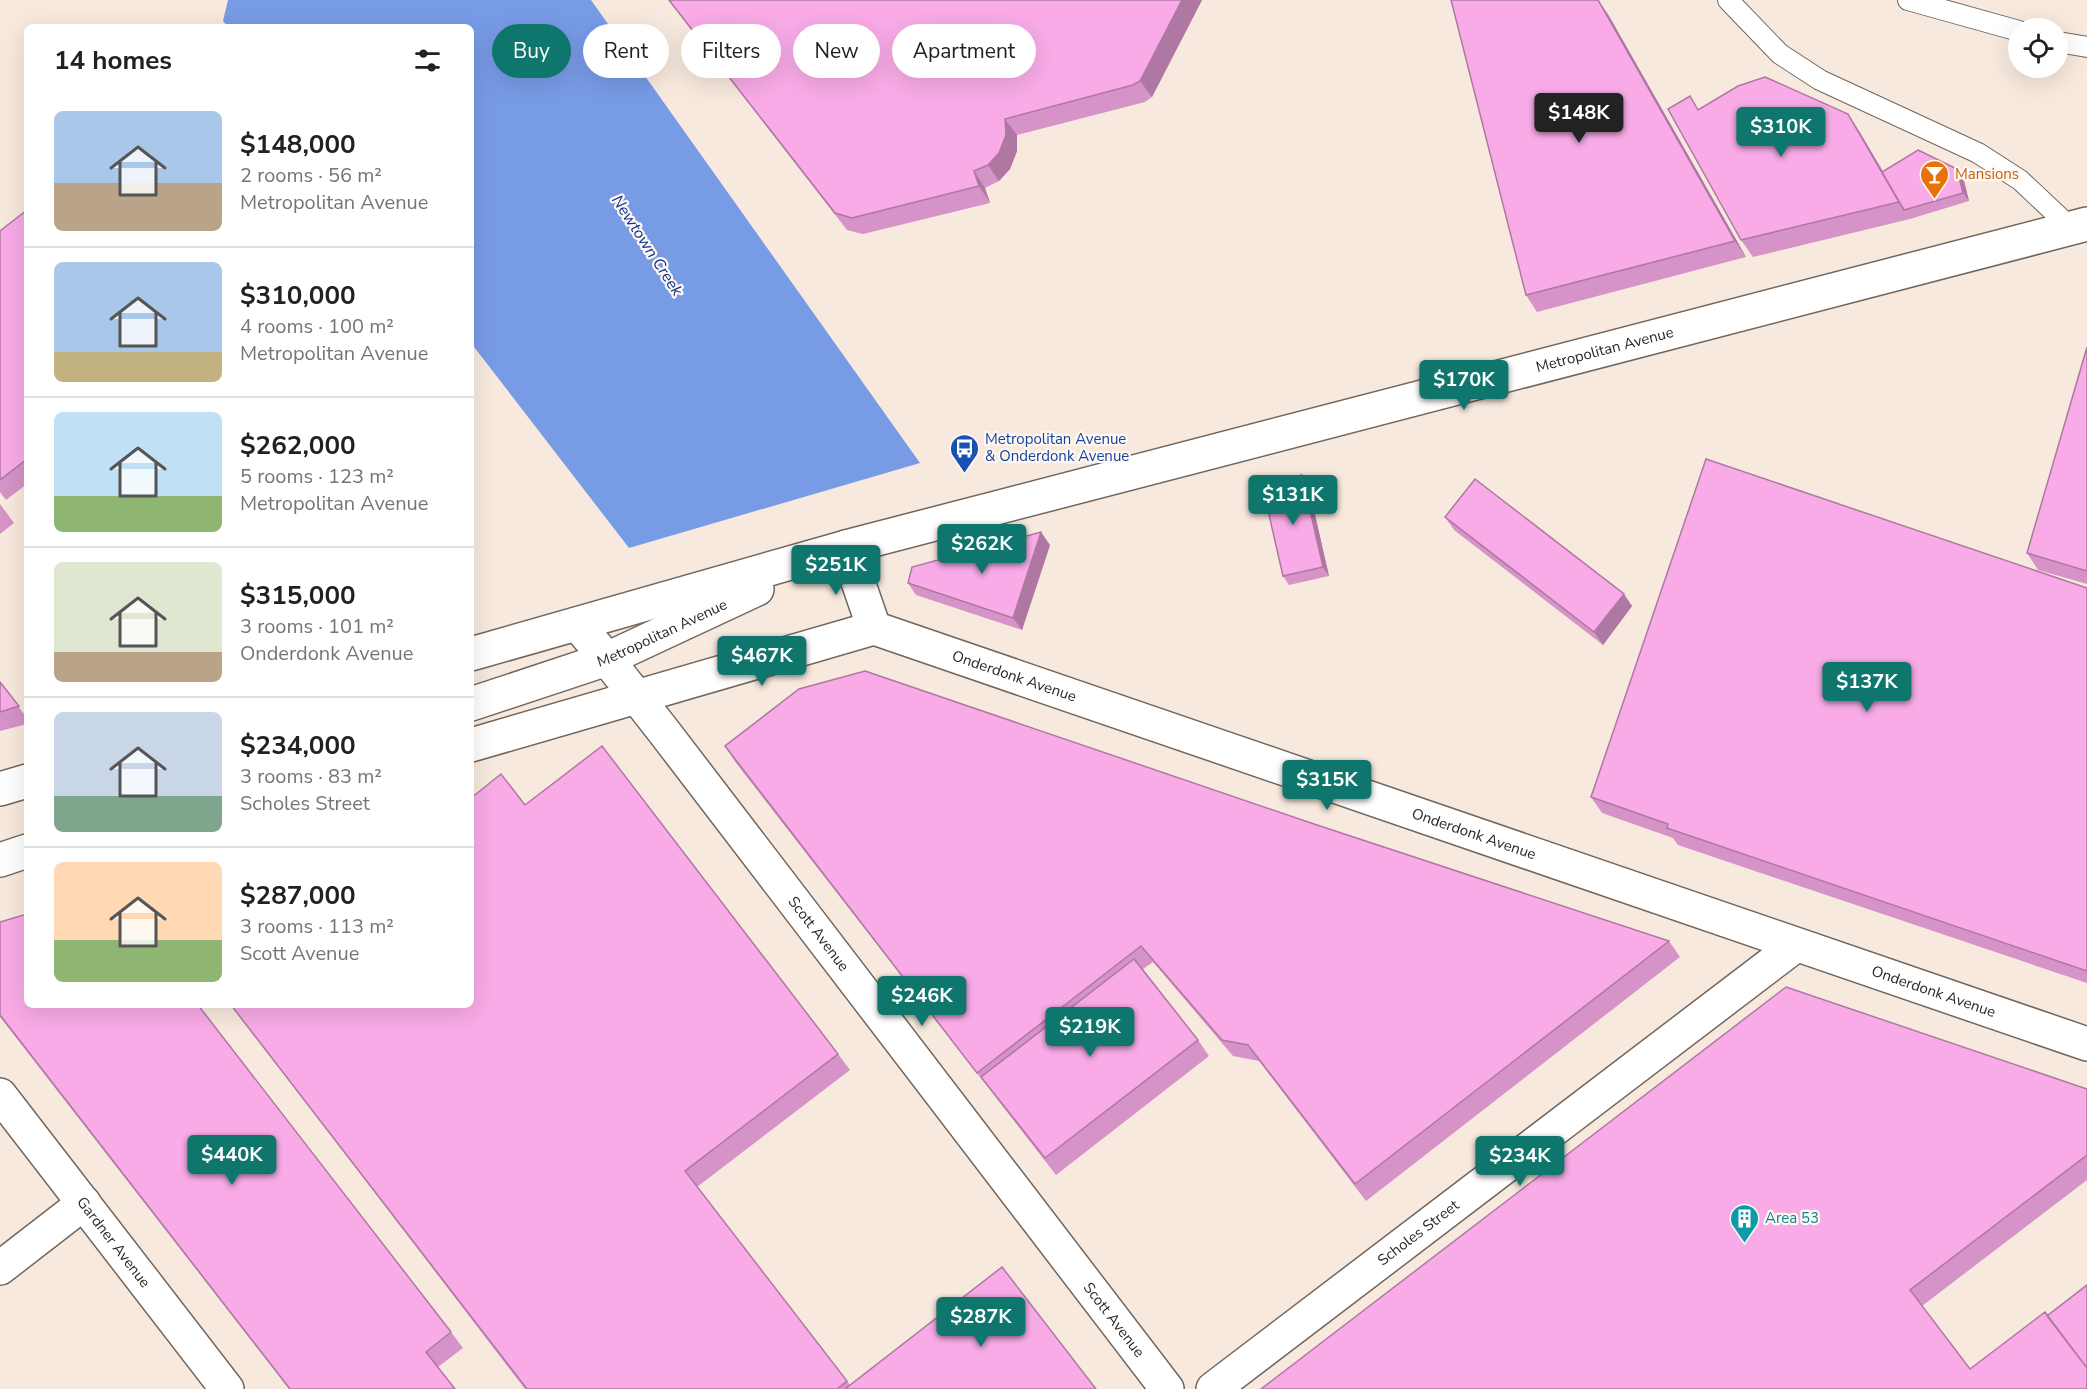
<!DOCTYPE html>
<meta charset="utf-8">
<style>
:root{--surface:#fff;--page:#f6f6f6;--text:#202124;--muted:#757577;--line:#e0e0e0;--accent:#0f766e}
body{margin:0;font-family:"Nunito Sans",sans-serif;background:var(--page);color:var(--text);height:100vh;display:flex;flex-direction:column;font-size:22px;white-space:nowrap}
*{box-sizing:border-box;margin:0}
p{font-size:20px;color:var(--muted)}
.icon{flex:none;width:33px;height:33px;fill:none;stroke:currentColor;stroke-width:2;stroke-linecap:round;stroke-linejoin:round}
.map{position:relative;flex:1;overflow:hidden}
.details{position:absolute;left:24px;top:24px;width:450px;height:984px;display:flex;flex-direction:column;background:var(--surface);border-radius:9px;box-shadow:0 6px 24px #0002}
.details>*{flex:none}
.guide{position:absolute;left:492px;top:24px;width:570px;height:54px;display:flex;gap:12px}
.controls{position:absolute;left:2008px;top:18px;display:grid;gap:12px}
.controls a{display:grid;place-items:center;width:60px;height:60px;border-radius:50%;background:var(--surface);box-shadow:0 6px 24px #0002;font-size:30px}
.price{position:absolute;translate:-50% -51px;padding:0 14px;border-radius:6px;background:var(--accent);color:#fff;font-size:20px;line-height:39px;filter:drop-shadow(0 2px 3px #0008)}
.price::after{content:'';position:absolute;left:50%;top:36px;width:18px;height:14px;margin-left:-9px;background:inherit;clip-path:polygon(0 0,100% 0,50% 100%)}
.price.current{background:#222;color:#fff}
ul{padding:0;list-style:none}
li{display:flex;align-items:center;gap:18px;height:150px;padding:0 30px}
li+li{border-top:2px solid var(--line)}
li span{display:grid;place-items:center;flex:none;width:168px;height:120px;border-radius:9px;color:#555}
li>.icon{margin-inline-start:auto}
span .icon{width:72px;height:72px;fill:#fffc;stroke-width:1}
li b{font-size:26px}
h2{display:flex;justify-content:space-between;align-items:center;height:72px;padding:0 30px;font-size:26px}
.pill{padding:0 21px;border-radius:27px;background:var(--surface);box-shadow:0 6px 24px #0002;font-size:21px;line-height:54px}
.pill.current{background:var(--accent);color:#fff}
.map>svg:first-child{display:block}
</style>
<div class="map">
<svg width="2087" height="1389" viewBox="0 0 2087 1389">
<rect width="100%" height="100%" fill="#f8e9de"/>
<path fill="#789be6" d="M228 0H591L920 463 629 548 471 343V27H228L223 21Z"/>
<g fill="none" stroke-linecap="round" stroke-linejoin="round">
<defs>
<path id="lane" d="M1728 0 1780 54 1820 80 1978 153 2020 180 2071 228
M1908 0 2019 31
M2058 42 2087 47"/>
<g id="street">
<path id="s1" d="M846 547 874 628 2087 1044"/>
<path id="s2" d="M577 624 607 659 665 733 1167 1389"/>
<path id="s3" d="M0 1095 227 1389"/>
<path d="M0 1268 84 1203"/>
<path id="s4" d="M1213 1389 1796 945"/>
</g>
<g id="secondary">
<path id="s5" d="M471 654 846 547 2087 224"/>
<path id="s6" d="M471 704 607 659 757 589"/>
<path d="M471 745 874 628"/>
<path d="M0 789 27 781"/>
<path d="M0 860 27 851"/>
</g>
</defs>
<use href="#lane" stroke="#72665c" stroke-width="22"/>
<use href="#street" stroke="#72665c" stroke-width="36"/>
<use href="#secondary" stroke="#72665c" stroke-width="36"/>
<use href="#lane" stroke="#fff" stroke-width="20"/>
<use href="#street" stroke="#fff" stroke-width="33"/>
<use href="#secondary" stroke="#fff" stroke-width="33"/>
</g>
<path fill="#d593c7" d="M668 0H1202L1152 97 1145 102 1017 135V151L1010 169 999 181 985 188 990 203 863 234 847 230Z
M1598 0 1609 16 1746 257 1537 312 1526 295Z
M1699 109 1859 131 1883 171 1957 169 1963 177 1969 201 1910 219 1753 257 1741 240Z
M27 210V484L6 500 0 492V231Z
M2087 347V584L2038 570 2027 553Z
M1308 484 1329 576 1289 585 1283 576Z
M0 504 14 523 0 534Z
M1445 517 1632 606 1603 645 1454 530Z
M1050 545 1022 630 916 595 908 583Z
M2087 588V983L1678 845 1673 838 1602 813 1591 797Z
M0 682 27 718V724L0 731Z
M725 746 1314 824 1669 941 1680 957 1366 1201 1259 1061 1233 1056 1153 962 1143 969 1198 1040 1209 1056 1056 1175 736 763Z
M525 805 838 1054 850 1070 697 1187 850 1385 1096 1389H525L231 1005Z
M0 922 451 1332 463 1348 438 1367 455 1389H289L0 1017Z
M2087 1089V1180L1922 1306 1970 1369 2047 1316 2087 1389H1261Z"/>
<path fill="#ae78a2" d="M1182 0H1202L1152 97 1140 81Z
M1598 0 1609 16 1746 257 1735 241Z
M1848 114 1859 131 1905 210H1904L1899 202Z
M1005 119 1017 135V151L1010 169 999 181 988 165Z
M1957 169 1963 177 1969 201 1963 193Z
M974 171 985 188 990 203 979 186Z
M1302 475 1308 484 1329 576 1323 567Z
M1041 532 1050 545 1022 630 1013 618Z
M1624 594 1632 606 1603 645 1594 632Z"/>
<path fill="#f8abe7" stroke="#ae78a2" stroke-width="1.5" d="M669 0H1182L1140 81 1133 85 1005 119 1006 135 999 153 988 165 974 171 979 186 852 218 835 213Z
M1451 0H1598L1735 241 1526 295Z
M1765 77 1848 114 1899 202 1741 240 1668 109 1690 96 1698 110 1738 86Z
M1918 150 1957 169 1963 193 1904 210 1882 172Z
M27 210V459L0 480V231Z
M2087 347V571L2027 553Z
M1706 459 2087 588V971L1667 828 1668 824 1591 797Z
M1302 475 1323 567 1283 576 1262 484Z
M1475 479 1624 594 1594 632 1445 517Z
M1041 532 1013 618 908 583 912 567Z
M865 671 1314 824 1669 941 1355 1184 1248 1045 1222 1040 1141 946 977 1073 725 746 799 689Z
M0 682 19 706 0 712Z
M602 746 838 1054 685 1171 847 1381 837 1389H527L231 1005H471V798L501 774 525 805Z
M27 914V1005H198L451 1332 426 1352 455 1389H290L0 1015V922Z
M1134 959 1198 1040 1045 1158 981 1077Z
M1786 987 2087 1089V1155L1910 1290 1970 1369 2045 1312 2087 1368V1389H1261Z
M1002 1267 1096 1389H845Z
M2087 1285V1368L2047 1316Z"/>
<defs>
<symbol id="bar-pin" viewBox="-11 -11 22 30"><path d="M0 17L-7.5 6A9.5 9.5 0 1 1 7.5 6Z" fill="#e8710a" stroke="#fef8f4"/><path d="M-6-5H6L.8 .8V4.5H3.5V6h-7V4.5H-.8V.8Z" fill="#fff"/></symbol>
<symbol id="bus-pin" viewBox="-11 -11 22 30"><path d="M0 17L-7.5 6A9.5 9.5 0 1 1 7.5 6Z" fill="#1a4fb4" stroke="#fef8f4"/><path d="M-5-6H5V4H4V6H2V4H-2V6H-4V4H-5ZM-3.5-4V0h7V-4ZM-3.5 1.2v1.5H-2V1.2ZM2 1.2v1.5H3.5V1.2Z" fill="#fff"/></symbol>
<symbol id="building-pin" viewBox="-11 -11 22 30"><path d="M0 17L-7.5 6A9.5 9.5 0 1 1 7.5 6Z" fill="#0f9aa8" stroke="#fef8f4"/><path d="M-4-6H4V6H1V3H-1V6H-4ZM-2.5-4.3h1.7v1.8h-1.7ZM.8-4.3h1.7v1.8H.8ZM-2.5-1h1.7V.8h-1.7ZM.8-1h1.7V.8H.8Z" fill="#fff"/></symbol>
</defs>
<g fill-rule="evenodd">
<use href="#bar-pin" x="1918" y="158" width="33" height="45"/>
<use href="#bus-pin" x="948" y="432" width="33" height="45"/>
<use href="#building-pin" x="1728" y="1202" width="33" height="45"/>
</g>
<g text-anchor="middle" stroke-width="4.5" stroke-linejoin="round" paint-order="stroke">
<g font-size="15" fill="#c56008" stroke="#fef8f4" text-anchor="start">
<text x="1955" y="179">Mansions</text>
</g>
<g font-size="15" fill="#2c2723" stroke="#fef8f4">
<text dy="5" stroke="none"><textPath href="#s5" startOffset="1174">Metropolitan Avenue</textPath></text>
<text dy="5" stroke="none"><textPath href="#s6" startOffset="204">Metropolitan Avenue</textPath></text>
<text dy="5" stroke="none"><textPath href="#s1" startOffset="234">Onderdonk Avenue</textPath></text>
<text dy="5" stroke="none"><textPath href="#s1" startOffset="720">Onderdonk Avenue</textPath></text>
<text dy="5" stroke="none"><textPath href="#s2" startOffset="393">Scott Avenue</textPath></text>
<text dy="5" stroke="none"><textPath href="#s1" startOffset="1206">Onderdonk Avenue</textPath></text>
<text dy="5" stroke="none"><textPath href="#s4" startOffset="258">Scholes Street</textPath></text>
<text dy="5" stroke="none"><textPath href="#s3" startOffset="186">Gardner Avenue</textPath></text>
<text dy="5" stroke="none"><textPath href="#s2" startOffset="879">Scott Avenue</textPath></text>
</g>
<g font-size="15" fill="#164399" stroke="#fef8f4" text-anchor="start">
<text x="985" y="444">Metropolitan Avenue<tspan x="985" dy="17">&amp; Onderdonk Avenue</tspan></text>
</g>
<g font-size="15" fill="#0d838f" stroke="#fef8f4" text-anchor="start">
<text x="1765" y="1223">Area 53</text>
</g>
<g font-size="16" font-style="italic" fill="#133187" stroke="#fef8f4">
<text transform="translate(648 245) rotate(57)" y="6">Newtown Creek</text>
</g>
</g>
</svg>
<div class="controls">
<a><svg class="icon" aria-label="locate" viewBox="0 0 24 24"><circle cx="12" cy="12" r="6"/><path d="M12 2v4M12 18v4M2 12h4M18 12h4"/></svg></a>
</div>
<b class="price current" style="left:1579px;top:144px">$148K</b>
<b class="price" style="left:1781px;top:158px">$310K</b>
<b class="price" style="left:1464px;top:411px">$170K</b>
<b class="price" style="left:1293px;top:526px">$131K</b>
<b class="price" style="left:982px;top:575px">$262K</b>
<b class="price" style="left:836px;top:596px">$251K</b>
<b class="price" style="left:762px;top:687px">$467K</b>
<b class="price" style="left:1867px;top:713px">$137K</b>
<b class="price" style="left:1327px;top:811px">$315K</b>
<b class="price" style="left:922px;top:1027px">$246K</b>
<b class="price" style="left:1090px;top:1058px">$219K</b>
<b class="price" style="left:232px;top:1186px">$440K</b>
<b class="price" style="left:1520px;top:1187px">$234K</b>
<b class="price" style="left:981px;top:1348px">$287K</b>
<div class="guide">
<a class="pill current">Buy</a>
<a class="pill">Rent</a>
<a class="pill">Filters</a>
<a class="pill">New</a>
<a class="pill">Apartment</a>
</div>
<section class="details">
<h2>14 homes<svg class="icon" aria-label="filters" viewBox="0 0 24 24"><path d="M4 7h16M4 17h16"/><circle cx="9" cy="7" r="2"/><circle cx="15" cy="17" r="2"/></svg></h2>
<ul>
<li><span style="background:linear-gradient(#a9c7e8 60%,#b9a48a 0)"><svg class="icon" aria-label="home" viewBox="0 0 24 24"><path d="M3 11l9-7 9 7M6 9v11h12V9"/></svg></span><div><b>$148,000</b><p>2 rooms · 56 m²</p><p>Metropolitan Avenue</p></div></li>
<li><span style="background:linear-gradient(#a9c7e8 75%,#c2b280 0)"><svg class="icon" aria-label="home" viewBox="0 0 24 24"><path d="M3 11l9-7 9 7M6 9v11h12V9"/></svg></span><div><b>$310,000</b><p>4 rooms · 100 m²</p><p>Metropolitan Avenue</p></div></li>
<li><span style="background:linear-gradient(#bfe0f5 70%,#8fb573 0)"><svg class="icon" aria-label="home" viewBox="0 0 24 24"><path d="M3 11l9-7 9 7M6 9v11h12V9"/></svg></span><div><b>$262,000</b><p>5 rooms · 123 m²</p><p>Metropolitan Avenue</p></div></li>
<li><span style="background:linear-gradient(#dfe7d0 75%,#b9a48a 0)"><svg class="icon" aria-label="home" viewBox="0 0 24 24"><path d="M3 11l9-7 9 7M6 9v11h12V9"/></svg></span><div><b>$315,000</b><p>3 rooms · 101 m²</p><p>Onderdonk Avenue</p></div></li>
<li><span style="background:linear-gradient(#c9d6e8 70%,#7fa58c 0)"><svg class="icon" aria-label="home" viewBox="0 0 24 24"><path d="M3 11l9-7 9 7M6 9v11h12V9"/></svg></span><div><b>$234,000</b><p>3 rooms · 83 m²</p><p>Scholes Street</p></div></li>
<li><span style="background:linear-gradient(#ffd9b3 65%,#8fb573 0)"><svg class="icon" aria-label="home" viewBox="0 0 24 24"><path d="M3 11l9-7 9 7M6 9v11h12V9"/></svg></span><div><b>$287,000</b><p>3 rooms · 113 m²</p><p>Scott Avenue</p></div></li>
</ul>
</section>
</div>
